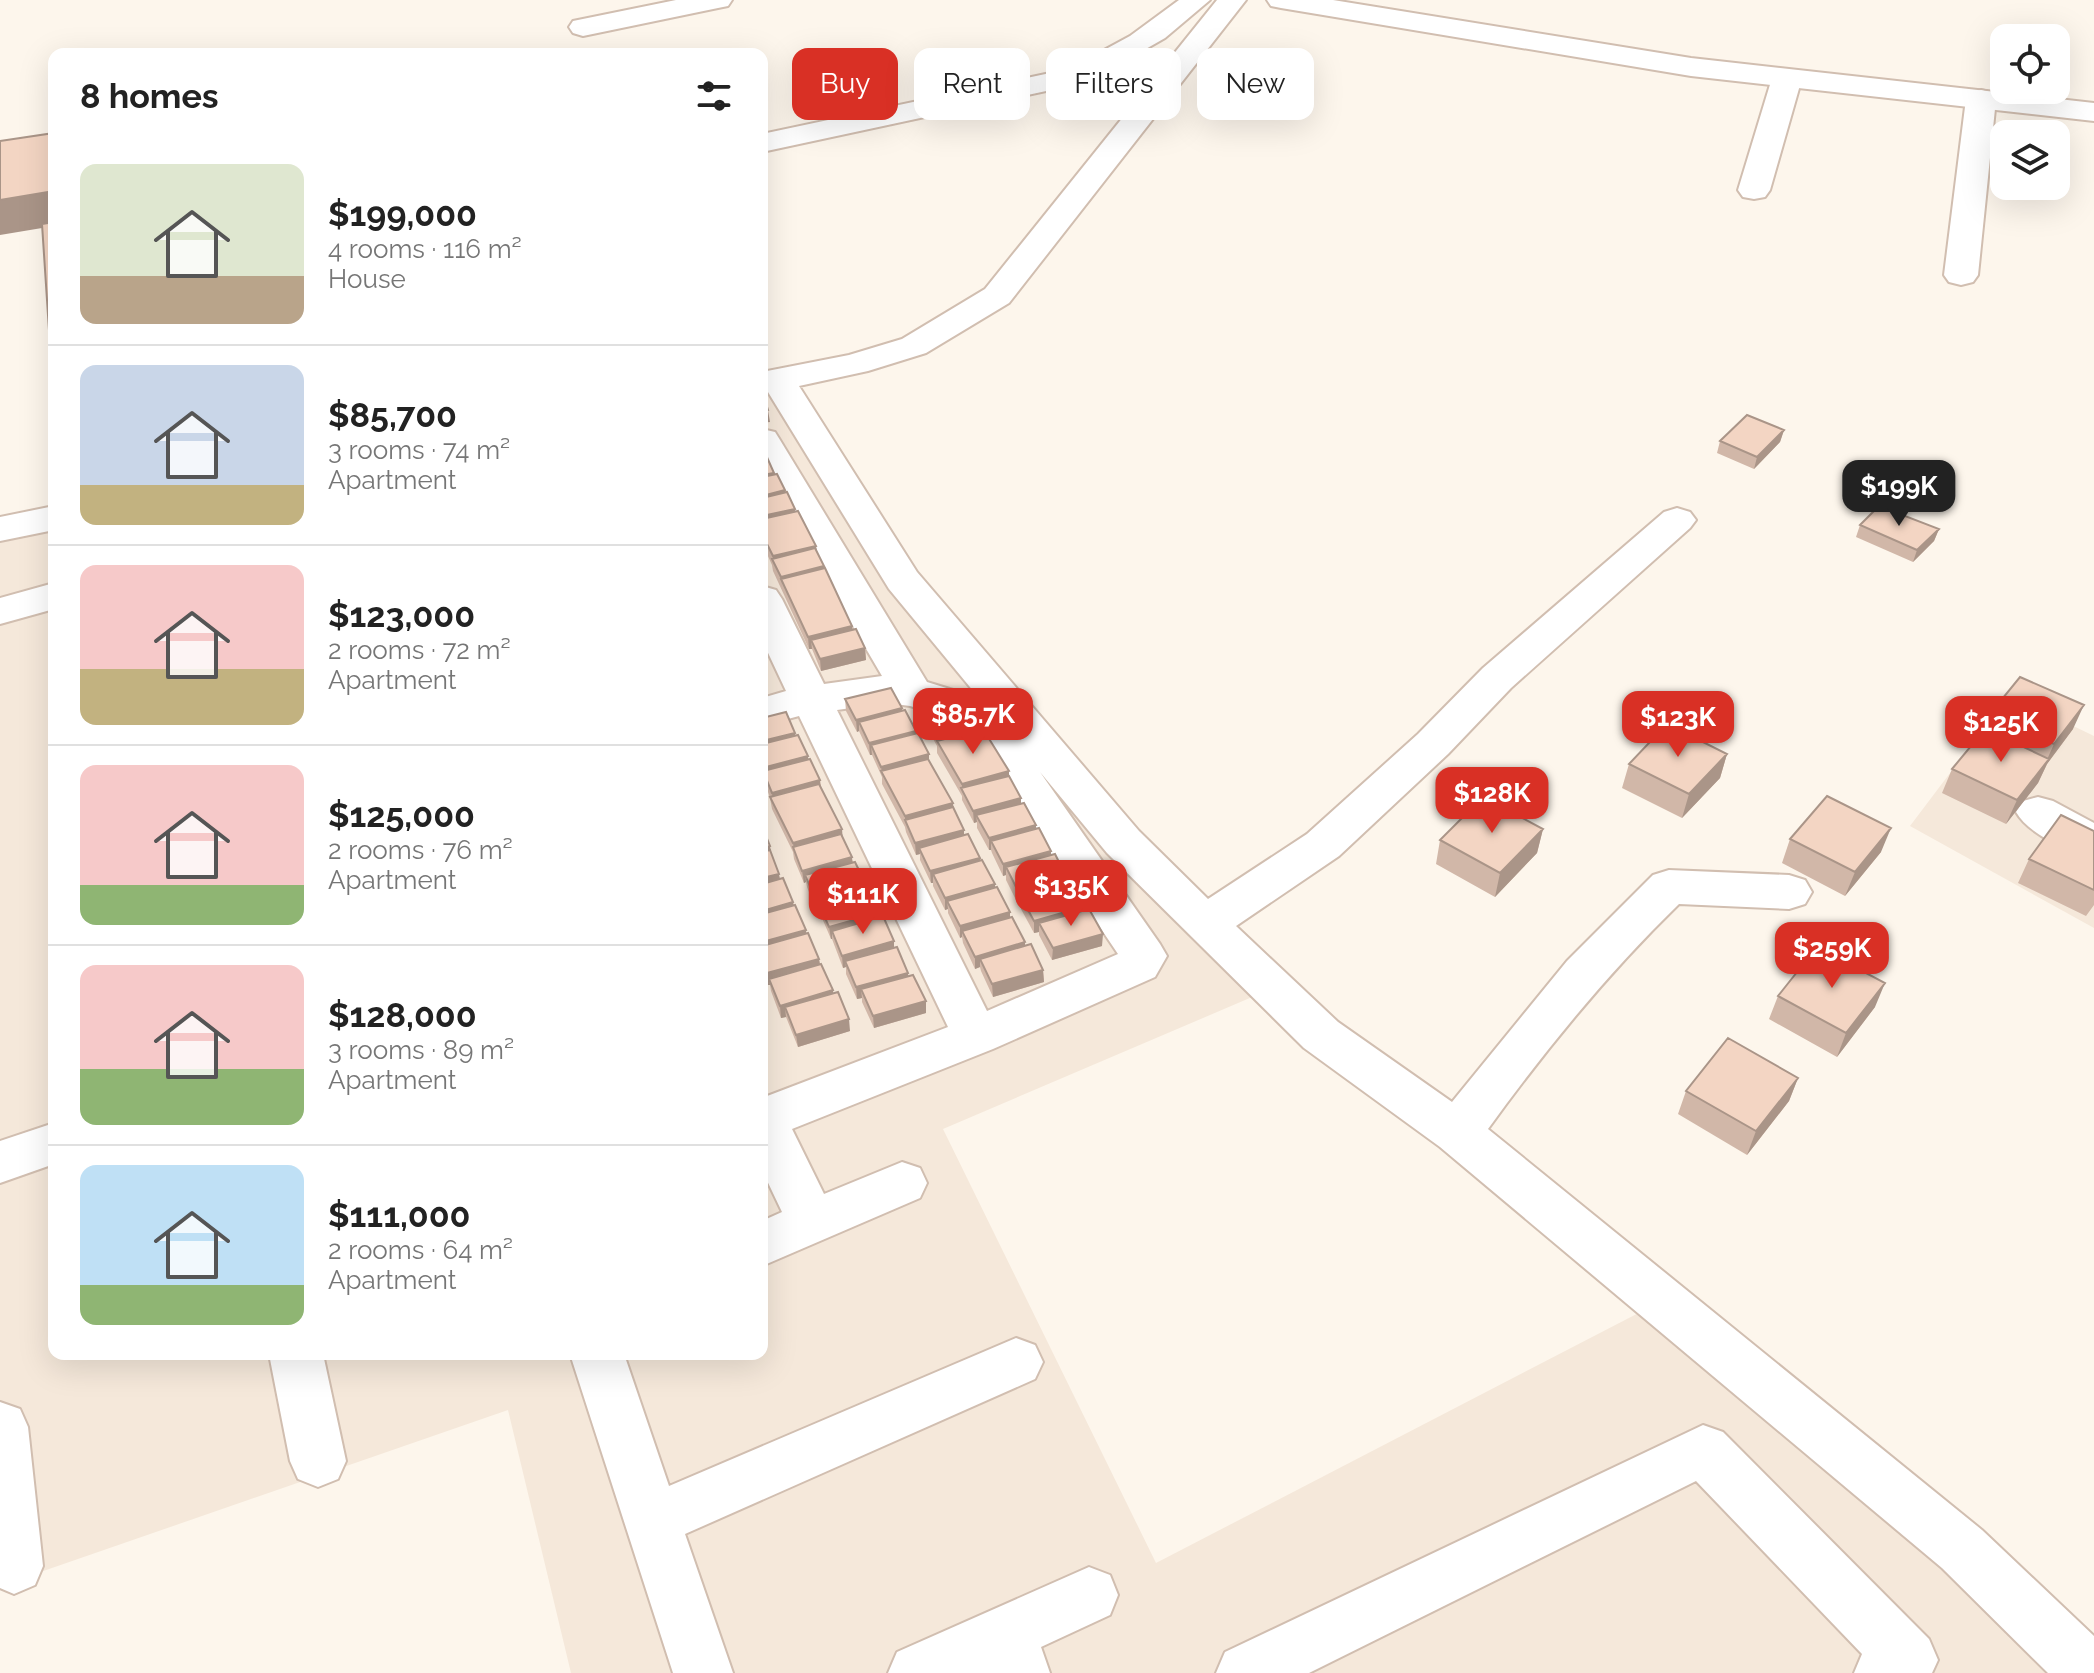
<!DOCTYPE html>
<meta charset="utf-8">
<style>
:root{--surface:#fff;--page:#f6f6f6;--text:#222;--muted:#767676;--line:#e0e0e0;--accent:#d93025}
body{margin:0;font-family:Raleway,sans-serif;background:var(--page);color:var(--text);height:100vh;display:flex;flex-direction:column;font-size:30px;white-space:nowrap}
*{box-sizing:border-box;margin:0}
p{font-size:26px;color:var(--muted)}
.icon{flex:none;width:44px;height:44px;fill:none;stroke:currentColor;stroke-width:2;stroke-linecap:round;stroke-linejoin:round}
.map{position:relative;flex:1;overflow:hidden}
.details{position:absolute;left:48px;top:48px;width:720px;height:1312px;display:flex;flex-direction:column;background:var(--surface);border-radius:16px;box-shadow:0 8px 32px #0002}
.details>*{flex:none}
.hud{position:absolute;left:792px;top:48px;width:760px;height:72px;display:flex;gap:16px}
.tools{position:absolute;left:1990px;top:24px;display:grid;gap:16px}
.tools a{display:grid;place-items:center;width:80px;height:80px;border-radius:16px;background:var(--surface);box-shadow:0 8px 32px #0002;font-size:40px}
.price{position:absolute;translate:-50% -68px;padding:0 18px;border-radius:16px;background:var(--accent);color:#fff;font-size:26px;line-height:52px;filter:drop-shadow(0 2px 4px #0008)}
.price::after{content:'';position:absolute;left:50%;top:48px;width:24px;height:18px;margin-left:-12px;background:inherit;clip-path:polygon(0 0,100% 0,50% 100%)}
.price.current{background:#222;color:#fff}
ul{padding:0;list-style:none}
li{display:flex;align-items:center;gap:24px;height:200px;padding:0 32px}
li+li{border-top:2px solid var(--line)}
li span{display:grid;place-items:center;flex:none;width:224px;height:160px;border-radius:16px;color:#555}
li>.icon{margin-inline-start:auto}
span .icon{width:96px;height:96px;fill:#fffc;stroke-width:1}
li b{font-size:34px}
h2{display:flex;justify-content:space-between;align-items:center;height:96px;padding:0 32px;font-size:34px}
.pill{padding:0 28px;border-radius:16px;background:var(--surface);box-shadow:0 8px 32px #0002;font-size:28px;line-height:72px}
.pill.current{background:var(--accent);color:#fff}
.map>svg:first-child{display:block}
</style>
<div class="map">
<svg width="2094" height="1673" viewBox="0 0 2094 1673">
<rect width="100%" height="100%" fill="#fdf6ec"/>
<path fill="#f5e8da" d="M762 383 988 688 1278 986 943 1129 1156 1563 1683 1290 2094 1673H571L508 1410 0 1586V536L54 524V1354H762Z
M2009 695 2094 736V928L1910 826Z"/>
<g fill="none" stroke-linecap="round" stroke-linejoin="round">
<defs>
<path id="minor" d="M676 0H732L728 6 718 8 583 36 573 33 569 27 573 21Z
M1179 0H1210L1165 38 1088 82 762 152V134L1069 69 1130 36Z
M1217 0H1246L1009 303 926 353 868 371 799 386 917 572 1139 831 1208 899 1307 834 1418 734 1483 668 1664 512 1677 508 1690 512 1696 520 1690 528 1511 688 1448 754 1339 856 1236 926 1338 1022 1452 1102 1567 961 1653 875 1669 870 1789 875 1805 880 1812 892 1805 904 1789 909 1679 904C1608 973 1546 1049 1488 1129L1982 1530 2094 1636V1673H2048L1942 1568 1440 1147 1304 1048 1107 853 1040 772 1160 944 1167 956 1155 977 993 1049 792 1129 824 1194 902 1162 920 1168 927 1183 920 1198 762 1266V1221L782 1212 762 1170V1098L948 1027 799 716 762 726V698L786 691 762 640V586L776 590 782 599 824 684 882 676 762 471V429L775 432 780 440 927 682 979 698 889 589 768 392 762 394V372L849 355 902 339 985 289ZM887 703 910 706 961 721 1118 954 987 1011 837 710Z
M1787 69 1797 72 1802 78 1770 190 1765 197 1754 199 1743 197 1738 190 1772 78 1777 72Z
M1981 90 1992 93 1996 99 1978 275 1973 282 1961 285 1949 282 1944 275 1966 99 1970 93Z
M54 506V530L0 541V517Z
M54 583V609L0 624V598Z
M2038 797 2053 801 2094 823V859C2069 851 2029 835 2016 812L2023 801Z
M54 1123V1164L0 1183V1141Z
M1016 1338 1035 1345 1043 1362 1035 1379 685 1534 733 1673H673L570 1354H624L669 1486Z
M269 1354H323L346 1461 338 1479 318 1487 298 1479 290 1461Z
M0 1402 20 1409 28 1427 43 1566 35 1585 14 1594 0 1588Z
M1703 1425 1723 1432 1929 1639 1938 1660 1932 1673H1854L1862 1654 1696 1481 1309 1673H1216L1225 1652Z
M1089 1567 1110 1575 1118 1595 1110 1615 1041 1647 1050 1673H888L897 1652Z"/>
<path id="tertiary" d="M1267 0H1333L1691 58 2094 103V121L1691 76 1281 8 1271 6Z"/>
</defs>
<use href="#minor" stroke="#d1beb0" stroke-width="4"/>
<use href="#tertiary" stroke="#d1beb0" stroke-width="4"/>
<use href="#minor" fill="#fff" fill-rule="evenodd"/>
<use href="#tertiary" fill="#fff" fill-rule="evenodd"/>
</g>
<path fill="#d1b7a8" d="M1784 430 1780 442 1754 469 1717 453 1720 441Z
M762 446 774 474 785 490 795 512 816 546 817 551 824 568 852 629 865 648 866 660 821 671 812 649H809L773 571 772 565 762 543Z
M1860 525 1939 529 1934 541 1913 562 1856 537Z
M845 699 902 711 916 734 964 830V836L980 858V861L995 884V888L1025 946 1043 970 1044 982 993 997 981 971 980 967 975 969 963 943 962 937 960 938 948 913V909L945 910 933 886V883H931L920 860V854L916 855 906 832 905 827 882 784V777L872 755H870L859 731 857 732 846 711Z
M1989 715 2073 729 2047 764 2038 783 2006 824 1942 793 1952 769 1981 734Z
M927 716 984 731 1009 771V776L1021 803 1051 851V855L1067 884 1083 907V911L1102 946 1052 960 1039 935V932L1034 933 1021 909V903L1018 904 1006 880V875L1003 876 992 853 991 850H989L977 828V822L974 823 962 800V796L937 753V746L927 728Z
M762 718 795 733V736L820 780 821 789 842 829V836L853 862 879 913 880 917 894 941V948L908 976 926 1001V1013L874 1028 862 1002V998L857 999 846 974V967L843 968 832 939H831L819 911 817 912 807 887 806 882 804 883 794 859 793 852 772 809 770 798 764 780 762 781Z
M1727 754 1720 778 1682 818 1622 788 1629 764Z
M762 826 780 879 793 902 806 934 819 959 820 965 833 990V994L850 1031 798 1047 786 1017 781 1018 771 991 770 985H768L762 969Z
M1543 829 1537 853 1495 897 1436 864 1440 840Z
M2094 831V905L2086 916 2018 883 2029 859Z
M1790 839 1881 852 1845 896 1782 863Z
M1778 996 1875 1007 1837 1057 1769 1019Z
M1798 1078 1789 1101 1747 1155 1678 1114 1686 1091Z"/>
<path fill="#aa9588" d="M54 191V226L0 235V200Z
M768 410 770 422 762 423V411Z
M1784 430 1780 442 1754 469 1757 457Z
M785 490 787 502 762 508V496Z
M795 509 796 521 762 529V516Z
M1939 529 1934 541 1913 562 1917 550Z
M816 546 817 558 773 562V556Z
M824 566 825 578 781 579 782 589 781 577Z
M852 626 853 638 811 640 812 649H809L808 637Z
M865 648 866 660 821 671 820 659Z
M2084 705 2073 729 2047 764 2038 783 2006 824 2017 800 2045 764 2054 744Z
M902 708 903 720 859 722V731L857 732 856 720Z
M984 725 985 737 938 743V737Z
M916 731 917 743 871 745 872 755H870L869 743Z
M795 733 796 745 762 754V741Z
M929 754V767L882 773 881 767Z
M1727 754 1720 778 1682 818 1689 794Z
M808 756 809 768 763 771 764 780 762 781V768Z
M1009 771V784L962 789V784Z
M820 780 821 793 773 802 772 793Z
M1021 798V810L976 815 977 822 974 823 973 811Z
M953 803 954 815 905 822V816Z
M1036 825V837L991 841V850H989V838Z
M1891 828 1881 852 1845 896 1855 872Z
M842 829 843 842 794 851 793 843Z
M1543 829 1537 853 1495 897 1500 873Z
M964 830V842L919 848 920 854 916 855 915 843Z
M770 846 772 858 762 861V848Z
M1051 851V863L1006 867V875L1003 876V864Z
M852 857 853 869 805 875 806 882 804 883 802 871Z
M980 858V870L933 874V883H931L930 871Z
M779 874 781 886 762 891V878Z
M1067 878V890L1021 897V903L1018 904V891Z
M995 884V896L947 901 948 909 945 910V898Z
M866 885 867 898 818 902 819 911 817 912 816 900Z
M793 902 794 915 762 924V911Z
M1083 907V919L1039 923V932L1034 933V921Z
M1010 912V924L962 931V937L960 938V926Z
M879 913 880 925 832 931V939H831L829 927Z
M806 930 807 942 762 955V942Z
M1103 934 1102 946 1052 960 1053 948Z
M894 941V954L845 961 846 967 843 968 842 956Z
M1025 942V954L980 959V967L975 969V957Z
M819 959 821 971 769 979 770 985H768L767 973Z
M1043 970 1044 982 993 997 992 984Z
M908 973 909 985 861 989 862 998 857 999 856 987Z
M1885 983 1875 1007 1837 1057 1846 1033Z
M833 990 834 1002 785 1007 786 1017 781 1018 780 1006Z
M926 1001V1013L874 1028 873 1016Z
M849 1019 850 1031 798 1047 796 1035Z
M1798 1078 1789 1101 1747 1155 1756 1131Z"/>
<path fill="#f3d5c3" stroke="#aa9588" stroke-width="2" d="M54 133V191L0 200V141Z
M54 222V376H52L42 224Z
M762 391 768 410 762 411Z
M1747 415 1784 430 1757 457 1720 441Z
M762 446 774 473 762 475Z
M777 474 785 490 762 496V477Z
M787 492 795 509 762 516V498Z
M1879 506 1939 529 1917 550 1860 525Z
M798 511 816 546 773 556 762 534V519Z
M815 548 824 566 781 577 772 559Z
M825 568 852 626 808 637 781 579Z
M856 629 865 648 820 659 811 640Z
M2020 677 2084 705 2054 744 1989 715Z
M891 688 902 708 856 720 845 699Z
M973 704 984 725 938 737 927 716Z
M905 710 916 731 869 743 859 722Z
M786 712 795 733 762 741V718Z
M1667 724 1727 754 1689 794 1629 764Z
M983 729 1009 771 962 784 937 741Z
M1985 729 2049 759 2017 800 1952 769Z
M918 733 929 754 881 767 871 745Z
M798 735 808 756 762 768V744Z
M810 759 820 780 772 793 763 771Z
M928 759 953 803 905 816 881 771Z
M1009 776 1021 798 973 811 961 788Z
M819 784 842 829 793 843 770 797Z
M1827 796 1891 828 1855 872 1790 839Z
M1483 797 1543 829 1500 873 1440 840Z
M1024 803 1036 825 989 838 976 815Z
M953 807 964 830 915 843 905 820Z
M2061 815 2094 831V890L2029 859Z
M762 826 770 846 762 848Z
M1039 828 1051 851 1003 864 991 841Z
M841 834 852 857 802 871 793 847Z
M968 834 980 858 930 871 919 848Z
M770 850 779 874 762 878V852Z
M1055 854 1067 878 1018 891 1006 867Z
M982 860 995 884 945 898 933 874Z
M855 862 866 885 816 900 805 875Z
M783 878 793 902 762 911V884Z
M1070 883 1083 907 1034 921 1021 897Z
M997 887 1010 912 960 926 947 901Z
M869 888 879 913 829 927 818 902Z
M795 905 806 930 762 942V914Z
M1089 909 1103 934 1053 948 1039 923Z
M883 916 894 941 842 956 832 931Z
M1012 917 1025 942 975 957 962 931Z
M808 933 819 959 767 973 762 962V946Z
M1031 944 1043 970 992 984 980 959Z
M897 947 908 973 856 987 845 961Z
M1817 947 1885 983 1846 1033 1778 996Z
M821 964 833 990 780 1006 769 979Z
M913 975 926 1001 873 1016 861 989Z
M838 992 849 1019 796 1035 785 1007Z
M1728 1038 1798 1078 1756 1131 1686 1091Z"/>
</svg>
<div class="tools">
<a><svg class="icon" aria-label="locate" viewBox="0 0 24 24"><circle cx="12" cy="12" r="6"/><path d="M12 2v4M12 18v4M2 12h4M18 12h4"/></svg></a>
<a><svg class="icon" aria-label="layers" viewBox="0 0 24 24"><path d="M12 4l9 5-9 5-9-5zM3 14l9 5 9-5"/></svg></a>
</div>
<b class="price current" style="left:1899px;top:528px">$199K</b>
<b class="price" style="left:973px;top:756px">$85.7K</b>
<b class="price" style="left:1678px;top:759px">$123K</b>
<b class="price" style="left:2001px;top:764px">$125K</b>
<b class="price" style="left:1492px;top:835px">$128K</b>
<b class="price" style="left:1071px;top:928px">$135K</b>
<b class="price" style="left:863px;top:936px">$111K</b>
<b class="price" style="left:1832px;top:990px">$259K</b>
<div class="hud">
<a class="pill current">Buy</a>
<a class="pill">Rent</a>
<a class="pill">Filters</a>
<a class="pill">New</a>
</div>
<section class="details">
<h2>8 homes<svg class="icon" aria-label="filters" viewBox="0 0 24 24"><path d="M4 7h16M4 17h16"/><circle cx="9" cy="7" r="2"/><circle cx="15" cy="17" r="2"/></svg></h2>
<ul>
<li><span style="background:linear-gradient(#dfe7d0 70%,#b9a48a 0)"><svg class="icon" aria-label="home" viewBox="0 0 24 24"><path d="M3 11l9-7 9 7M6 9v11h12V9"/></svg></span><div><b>$199,000</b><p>4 rooms · 116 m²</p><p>House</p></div></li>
<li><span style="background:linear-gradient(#c9d6e8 75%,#c2b280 0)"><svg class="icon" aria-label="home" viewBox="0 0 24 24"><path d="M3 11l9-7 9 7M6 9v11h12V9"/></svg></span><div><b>$85,700</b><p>3 rooms · 74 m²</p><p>Apartment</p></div></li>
<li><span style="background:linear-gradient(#f6c9c9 65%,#c2b280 0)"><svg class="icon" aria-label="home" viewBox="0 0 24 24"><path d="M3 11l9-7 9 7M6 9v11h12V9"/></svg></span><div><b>$123,000</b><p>2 rooms · 72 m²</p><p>Apartment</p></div></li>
<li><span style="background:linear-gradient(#f6c9c9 75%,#8fb573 0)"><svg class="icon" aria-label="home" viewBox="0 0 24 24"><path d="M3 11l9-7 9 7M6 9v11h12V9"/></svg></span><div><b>$125,000</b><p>2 rooms · 76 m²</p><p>Apartment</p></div></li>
<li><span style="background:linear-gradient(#f6c9c9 65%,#8fb573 0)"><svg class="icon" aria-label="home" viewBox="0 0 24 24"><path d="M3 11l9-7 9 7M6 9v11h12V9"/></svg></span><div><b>$128,000</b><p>3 rooms · 89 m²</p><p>Apartment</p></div></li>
<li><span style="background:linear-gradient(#bfe0f5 75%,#8fb573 0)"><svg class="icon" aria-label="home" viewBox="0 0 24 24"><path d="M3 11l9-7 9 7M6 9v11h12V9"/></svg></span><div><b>$111,000</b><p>2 rooms · 64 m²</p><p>Apartment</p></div></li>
</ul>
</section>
</div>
